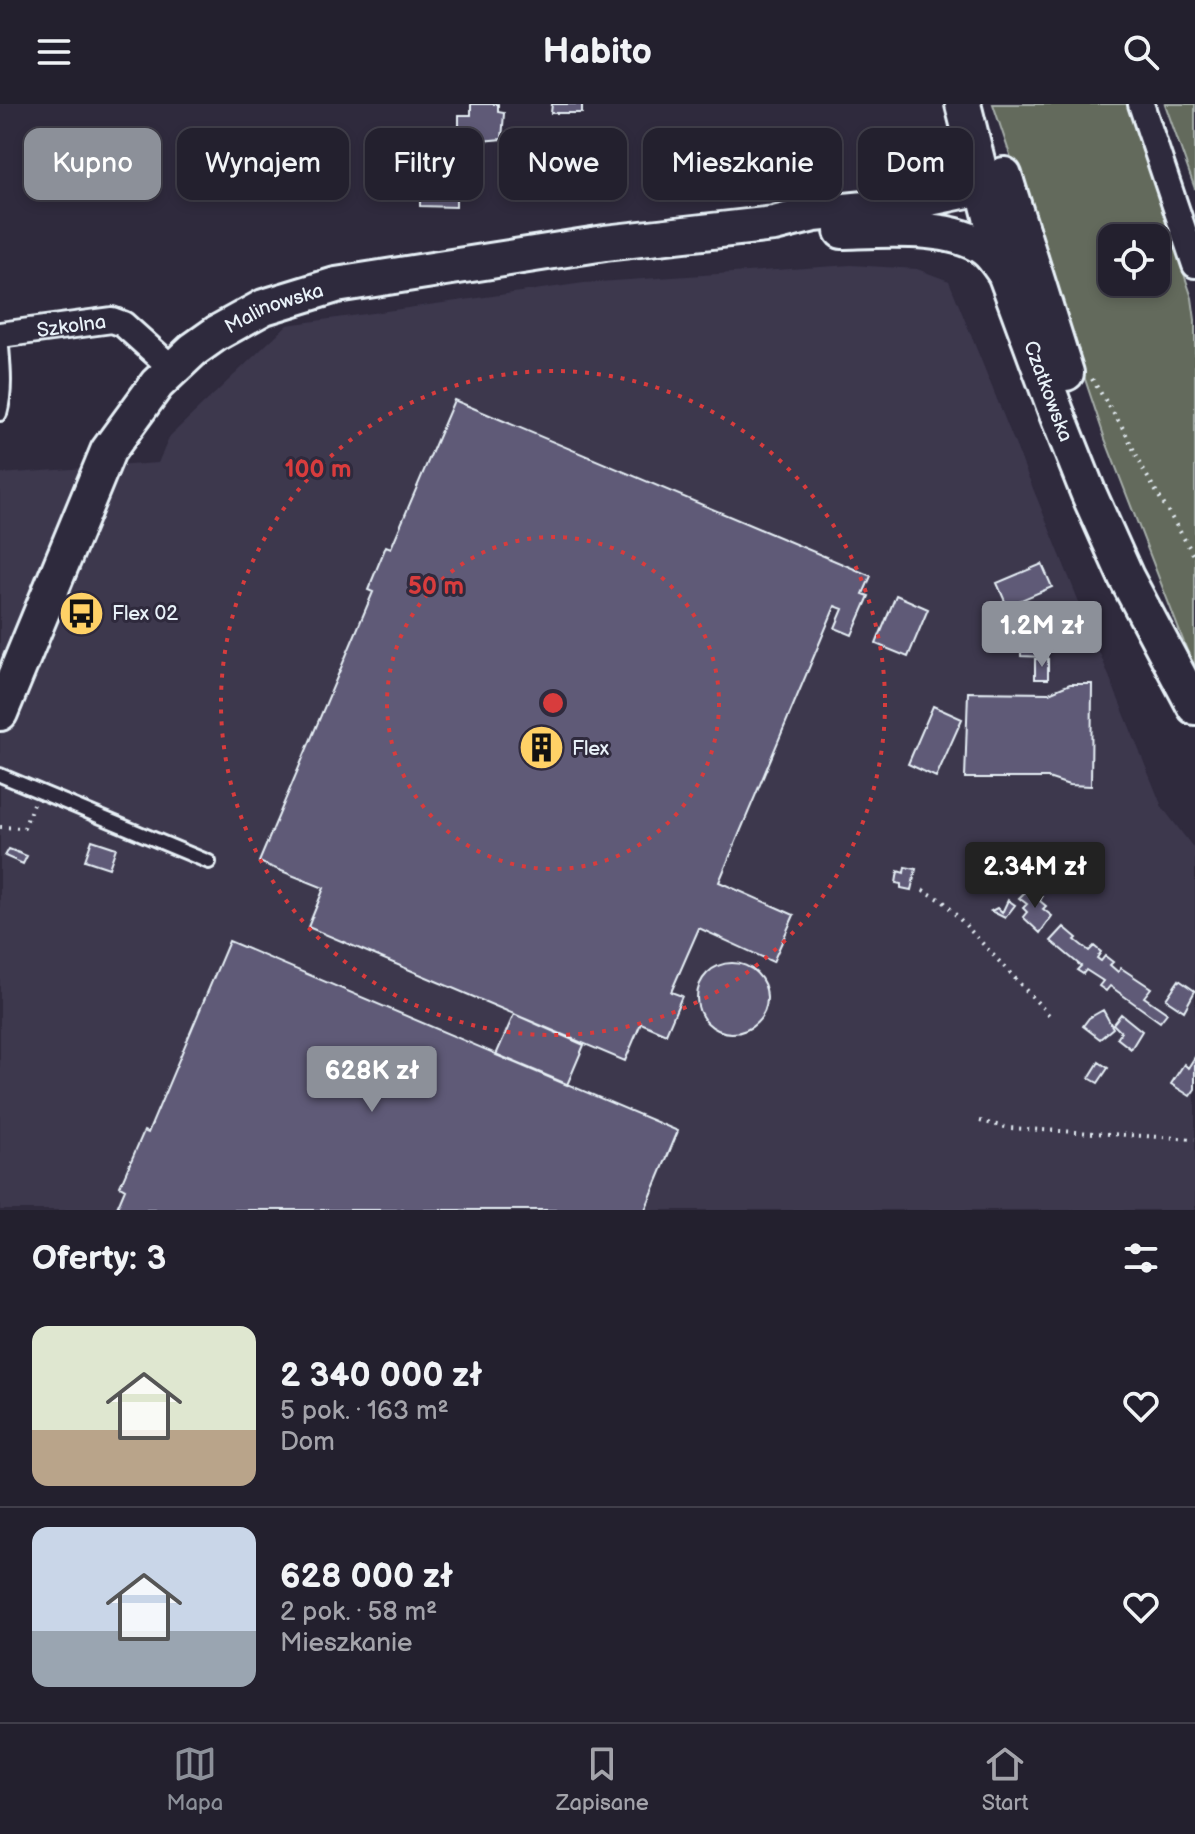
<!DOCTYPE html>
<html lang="pl">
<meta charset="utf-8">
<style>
:root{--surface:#23202e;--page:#2f2d3a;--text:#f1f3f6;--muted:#a3a3aa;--line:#403e4a;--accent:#8c9099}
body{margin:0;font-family:"Balsamiq Sans",sans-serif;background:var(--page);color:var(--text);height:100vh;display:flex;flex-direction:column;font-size:30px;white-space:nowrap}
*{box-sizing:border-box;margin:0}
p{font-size:26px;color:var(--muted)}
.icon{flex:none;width:44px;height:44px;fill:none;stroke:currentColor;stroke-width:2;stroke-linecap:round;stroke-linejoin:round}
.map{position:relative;height:1106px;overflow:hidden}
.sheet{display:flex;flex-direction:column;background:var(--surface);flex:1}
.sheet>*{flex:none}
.banner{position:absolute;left:24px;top:24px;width:1148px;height:72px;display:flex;gap:16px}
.fabs{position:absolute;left:1098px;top:120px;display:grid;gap:16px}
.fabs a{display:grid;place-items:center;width:72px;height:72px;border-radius:16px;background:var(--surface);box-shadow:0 4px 12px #0003,0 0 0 2px var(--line);font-size:40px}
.price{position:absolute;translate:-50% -68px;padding:0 18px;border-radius:8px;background:var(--accent);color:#fff;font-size:26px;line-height:52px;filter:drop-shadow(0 2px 4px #0008)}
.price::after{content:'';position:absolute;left:50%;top:48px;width:24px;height:18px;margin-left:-12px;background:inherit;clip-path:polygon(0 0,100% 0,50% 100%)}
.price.active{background:#222;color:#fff}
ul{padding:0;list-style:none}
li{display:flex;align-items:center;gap:24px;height:200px;padding:0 32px}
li+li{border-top:2px solid var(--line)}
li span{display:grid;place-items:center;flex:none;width:224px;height:160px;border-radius:16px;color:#555}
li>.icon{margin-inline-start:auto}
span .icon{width:96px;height:96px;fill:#fffc;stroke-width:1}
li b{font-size:34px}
h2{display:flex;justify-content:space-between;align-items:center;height:96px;padding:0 32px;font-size:34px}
.tag{padding:0 28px;border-radius:16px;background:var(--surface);box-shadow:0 4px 12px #0003,0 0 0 2px var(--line);font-size:28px;line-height:72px}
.tag.active{background:var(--accent);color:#fff}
header{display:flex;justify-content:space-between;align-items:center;height:104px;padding:0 32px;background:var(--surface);font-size:36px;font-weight:700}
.menu{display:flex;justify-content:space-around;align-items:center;height:112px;border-top:2px solid var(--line);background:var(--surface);font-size:22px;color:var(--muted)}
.menu a{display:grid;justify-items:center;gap:4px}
.menu .active{color:var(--accent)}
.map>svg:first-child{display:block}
</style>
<header><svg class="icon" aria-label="menu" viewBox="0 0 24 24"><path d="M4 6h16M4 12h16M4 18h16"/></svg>Habito<svg class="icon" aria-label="search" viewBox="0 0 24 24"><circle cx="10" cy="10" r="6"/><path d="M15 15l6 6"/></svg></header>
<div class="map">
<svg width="1195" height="1106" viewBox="0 0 1195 1106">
<rect width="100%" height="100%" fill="#2f2a3d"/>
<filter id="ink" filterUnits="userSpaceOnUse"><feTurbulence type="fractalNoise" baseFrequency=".0125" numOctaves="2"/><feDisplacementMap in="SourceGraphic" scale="16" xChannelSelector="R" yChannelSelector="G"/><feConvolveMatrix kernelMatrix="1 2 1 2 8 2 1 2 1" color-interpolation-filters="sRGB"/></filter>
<g filter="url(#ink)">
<path fill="#3d384e" d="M851 161 917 165 949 177 1162 703 1195 746V1106H0V370L158 359 170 332 287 221 584 179Z"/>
<path fill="#646a5c" stroke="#a6aeaa" stroke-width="2" fill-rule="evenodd" d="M993 0H1128L1192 194 1195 216V567L1105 335ZM1112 134H1156V178H1112Z
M1165 0H1195V85Z"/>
<path fill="#5f5a77" stroke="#e8f1f8" stroke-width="2" d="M471 0H498V8L504 9 502 35 459 39V11H471Z
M552 0H582V9H551Z
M456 62V103L420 102V63Z
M454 296 871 472 863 490 869 492 852 531 835 524 843 505 835 502 719 778 794 811 773 858 699 824 671 888 682 892 666 930 641 919 625 957 308 823 324 784 259 758 373 488 368 486 386 442 391 444Z
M1042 460 1052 483 1007 502 997 479Z
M896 491 928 505 908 553 876 540Z
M1021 544 1047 545V553L1021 552Z
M1035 555H1048V575H1035Z
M1070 580H1092L1091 682 1069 681 1048 674H965L968 588 1049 589Z
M933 602 962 615 936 673 908 660Z
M92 736 116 744 109 764 85 756Z
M9 745 27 752 23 760 5 752Z
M905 763 916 765 911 786 901 784V780L896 779 898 767 904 769Z
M1029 784 1042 793 1040 797 1046 802 1043 805 1052 812 1040 829 1023 813 1027 808 1023 804 1027 800 1019 794Z
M1008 796 1015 801 1005 814 991 807 997 804 1002 809Z
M1064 823 1077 834 1075 836 1089 847 1094 842 1101 848 1097 854 1101 857 1105 852 1113 858 1110 861 1118 868 1121 864 1151 884 1144 893 1167 909 1160 918 1110 882 1106 887 1099 882 1103 877 1086 866 1083 870 1077 866 1081 862 1051 837Z
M229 837 678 1027 645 1106H116L125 1085 120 1082 144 1027 148 1029Z
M697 894a35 35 0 1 1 70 0a35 35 0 1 1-70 0Z
M1179 876 1195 887 1184 907 1166 895Z
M1103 906 1113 924 1100 935 1083 922 1089 914Z
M514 910 584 941 567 981 496 951Z
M1121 910 1142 927 1131 945 1117 934 1121 928 1113 920Z
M1195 953V985L1190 992 1171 980 1184 960 1188 964Z
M1099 958 1108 964 1098 979 1089 974Z"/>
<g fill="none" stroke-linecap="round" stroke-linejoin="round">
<defs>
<path id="lane" d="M0 310C7 284 3 257 1 231
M0 671 209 758"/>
<g id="street">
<path d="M1141 0 1195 161"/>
<path id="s1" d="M0 231 112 216 123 220 173 265"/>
</g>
<g id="secondary">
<path id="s2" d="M963 0 1005 169 1057 310 1088 388 1126 473 1195 603"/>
<path d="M1004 71 1066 269"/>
<path d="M842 127C883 126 952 120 985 145 993 151 999 161 1005 169"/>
<path id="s3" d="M0 609 108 347 157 280 193 246 217 229 264 203 336 181 605 139 774 120 814 110 886 103 1006 78"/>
</g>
</defs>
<use href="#lane" stroke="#e8f1f8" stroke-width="18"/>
<use href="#street" stroke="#e8f1f8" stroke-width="30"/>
<use href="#secondary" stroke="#e8f1f8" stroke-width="40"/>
<path stroke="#e8f1f8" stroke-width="4" stroke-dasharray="2 6" stroke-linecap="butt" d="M1092 275 1124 326 1144 367 1195 453
M0 723 24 724 33 700
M923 786 943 797 1051 913
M980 1017 1009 1024 1195 1035"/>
<use href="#lane" stroke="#2f2a3d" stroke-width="12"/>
<use href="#street" stroke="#2f2a3d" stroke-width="24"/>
<use href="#secondary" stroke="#2f2a3d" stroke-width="34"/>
</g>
</g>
<g fill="none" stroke="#d83c3d" stroke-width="4" stroke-dasharray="4 8">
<circle cx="553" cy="599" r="166"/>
<circle cx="553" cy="599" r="332"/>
</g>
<defs>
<symbol id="bus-disc" viewBox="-11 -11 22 22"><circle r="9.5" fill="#ffd166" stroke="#2f2a3d"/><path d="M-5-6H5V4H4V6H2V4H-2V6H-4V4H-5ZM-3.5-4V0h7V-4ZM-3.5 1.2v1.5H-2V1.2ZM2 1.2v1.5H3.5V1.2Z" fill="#111"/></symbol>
<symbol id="building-disc" viewBox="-11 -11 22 22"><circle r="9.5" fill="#ffd166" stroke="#2f2a3d"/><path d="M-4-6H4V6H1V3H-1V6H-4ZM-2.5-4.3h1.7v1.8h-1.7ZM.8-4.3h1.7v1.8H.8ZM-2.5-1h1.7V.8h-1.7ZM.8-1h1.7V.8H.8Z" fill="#111"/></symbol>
</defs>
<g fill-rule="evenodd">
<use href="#bus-disc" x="56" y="484" width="51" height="51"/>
<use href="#building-disc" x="516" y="618" width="51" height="51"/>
</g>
<g text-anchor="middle" stroke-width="6" stroke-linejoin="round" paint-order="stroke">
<g font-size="20" fill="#e8f1f8" stroke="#2f2a3d">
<text dy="7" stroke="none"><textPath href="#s3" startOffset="508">Malinowska</textPath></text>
<text dy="7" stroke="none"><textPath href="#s1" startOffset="72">Szkolna</textPath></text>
<text dy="7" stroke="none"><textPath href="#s2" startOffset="300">Czatkowska</textPath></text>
</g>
<g font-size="20" fill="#e8f1f8" stroke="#2f2a3d" text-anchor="start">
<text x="112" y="516">Flex 02</text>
<text x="572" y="651">Flex</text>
</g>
</g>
<circle cx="553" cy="599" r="12" fill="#d83c3d" stroke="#2f2a3d" stroke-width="4"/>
<g font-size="24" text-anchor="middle" font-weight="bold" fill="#d83c3d" stroke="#2f2a3d" stroke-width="6" stroke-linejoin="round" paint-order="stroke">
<text x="318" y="373">100 m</text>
<text x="436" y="490">50 m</text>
</g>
</svg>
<div class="fabs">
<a><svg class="icon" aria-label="locate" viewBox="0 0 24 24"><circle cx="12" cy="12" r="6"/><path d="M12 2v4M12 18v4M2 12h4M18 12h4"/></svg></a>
</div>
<b class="price" style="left:1042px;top:565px">1.2M zł</b>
<b class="price active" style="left:1035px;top:806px">2.34M zł</b>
<b class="price" style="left:372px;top:1010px">628K zł</b>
<div class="banner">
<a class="tag active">Kupno</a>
<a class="tag">Wynajem</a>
<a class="tag">Filtry</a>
<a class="tag">Nowe</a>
<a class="tag">Mieszkanie</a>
<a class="tag">Dom</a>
</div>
</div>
<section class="sheet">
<h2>Oferty: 3<svg class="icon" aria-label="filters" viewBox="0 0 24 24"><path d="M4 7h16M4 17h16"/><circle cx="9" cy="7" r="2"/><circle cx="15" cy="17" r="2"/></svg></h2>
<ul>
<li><span style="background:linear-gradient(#dfe7d0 65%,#b9a48a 0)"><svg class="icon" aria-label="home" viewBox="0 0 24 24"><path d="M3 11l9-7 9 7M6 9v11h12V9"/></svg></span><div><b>2 340 000 zł</b><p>5 pok. · 163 m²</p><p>Dom</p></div><svg class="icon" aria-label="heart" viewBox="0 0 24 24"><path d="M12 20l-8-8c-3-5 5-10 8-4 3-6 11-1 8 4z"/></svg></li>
<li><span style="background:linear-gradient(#c9d6e8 65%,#9aa5b1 0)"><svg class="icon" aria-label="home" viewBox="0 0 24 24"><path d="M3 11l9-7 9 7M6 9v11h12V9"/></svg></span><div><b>628 000 zł</b><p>2 pok. · 58 m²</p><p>Mieszkanie</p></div><svg class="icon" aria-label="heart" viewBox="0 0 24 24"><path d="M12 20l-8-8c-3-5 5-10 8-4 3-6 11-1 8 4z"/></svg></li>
</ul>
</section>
<nav class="menu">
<a class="active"><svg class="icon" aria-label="map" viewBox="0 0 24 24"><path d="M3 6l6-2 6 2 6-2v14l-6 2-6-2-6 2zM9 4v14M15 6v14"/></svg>Mapa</a>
<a><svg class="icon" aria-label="saved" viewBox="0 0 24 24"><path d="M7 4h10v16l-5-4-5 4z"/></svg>Zapisane</a>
<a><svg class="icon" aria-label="home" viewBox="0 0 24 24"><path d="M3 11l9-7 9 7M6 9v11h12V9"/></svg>Start</a>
</nav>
